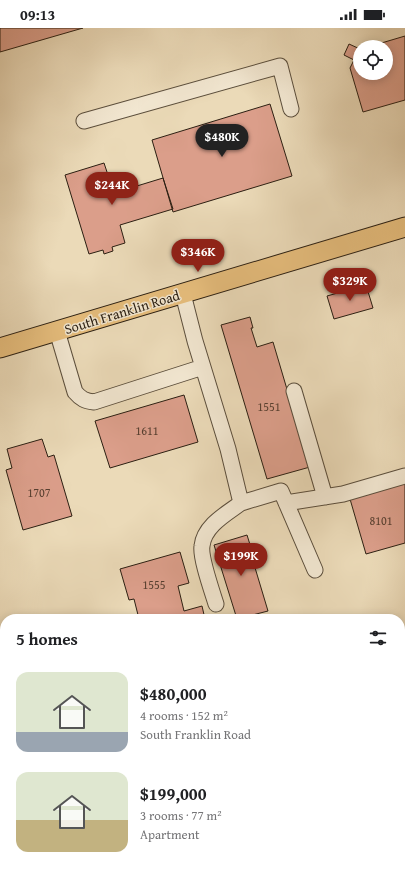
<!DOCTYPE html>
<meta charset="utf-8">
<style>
:root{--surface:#fff;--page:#f6f6f6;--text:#202124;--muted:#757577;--accent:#8f2418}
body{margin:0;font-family:"Gentium Book Plus",serif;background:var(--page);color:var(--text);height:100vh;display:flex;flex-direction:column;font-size:15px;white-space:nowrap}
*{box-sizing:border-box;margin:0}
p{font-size:13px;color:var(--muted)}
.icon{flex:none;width:22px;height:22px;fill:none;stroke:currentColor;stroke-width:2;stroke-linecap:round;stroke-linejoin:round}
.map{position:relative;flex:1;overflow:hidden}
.details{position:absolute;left:0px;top:586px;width:405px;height:256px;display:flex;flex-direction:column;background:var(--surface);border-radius:16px 16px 0 0;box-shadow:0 2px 10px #0003}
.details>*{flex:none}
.buttons{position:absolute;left:353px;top:12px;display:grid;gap:8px}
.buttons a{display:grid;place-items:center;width:40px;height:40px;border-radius:50%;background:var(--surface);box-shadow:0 2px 10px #0003;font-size:20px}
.price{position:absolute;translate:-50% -34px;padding:0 9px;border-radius:14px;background:var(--accent);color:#fff;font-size:13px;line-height:26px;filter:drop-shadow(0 1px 2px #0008)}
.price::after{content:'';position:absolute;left:50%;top:24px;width:12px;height:9px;margin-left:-6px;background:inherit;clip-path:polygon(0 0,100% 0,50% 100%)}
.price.on{background:#222;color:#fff}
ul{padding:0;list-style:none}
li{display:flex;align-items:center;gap:12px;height:100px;padding:0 16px}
li span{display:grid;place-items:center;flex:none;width:112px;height:80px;border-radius:12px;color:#555}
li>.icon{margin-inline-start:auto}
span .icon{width:48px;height:48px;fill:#fffc;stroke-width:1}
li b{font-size:17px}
h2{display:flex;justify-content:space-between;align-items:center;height:48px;padding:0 16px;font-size:17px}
.status{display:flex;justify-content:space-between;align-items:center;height:28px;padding:0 20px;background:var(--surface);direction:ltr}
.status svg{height:11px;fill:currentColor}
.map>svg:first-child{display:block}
</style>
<div class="status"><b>09:13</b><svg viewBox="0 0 49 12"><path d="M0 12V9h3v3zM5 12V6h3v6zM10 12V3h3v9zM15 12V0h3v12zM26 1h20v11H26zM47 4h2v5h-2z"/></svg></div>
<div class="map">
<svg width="405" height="842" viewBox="0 0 405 842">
<rect width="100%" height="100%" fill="#ebdab8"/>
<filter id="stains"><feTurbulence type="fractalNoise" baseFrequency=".005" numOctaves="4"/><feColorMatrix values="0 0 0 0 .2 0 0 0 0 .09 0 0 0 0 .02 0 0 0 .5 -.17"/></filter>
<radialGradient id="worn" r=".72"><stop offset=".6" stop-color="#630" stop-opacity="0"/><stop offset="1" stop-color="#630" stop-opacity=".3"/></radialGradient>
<path fill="#db9e8a" stroke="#2b1f12" d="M0 0H83L0 24Z
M405 8V72L363 84 350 40 354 32 344 27 349 16 360 21V45H386V19H368Z
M270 76 292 148 173 184 152 112Z
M104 135 114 165 163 150 173 181 120 197 125 215 112 219 113 223 104 226 103 222 89 226 65 147Z
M366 257 373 280 334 291 327 268Z
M250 289 253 300H251L257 319 273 314 310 439 267 451 221 297Z
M184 367 198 414 110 440 95 393Z
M42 411 48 429 54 427 72 488 23 502 6 442 12 440 7 421Z
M405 454V515L366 526 350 471Z
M247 507 252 523H250L268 583 237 591 214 517Z
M180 524 189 555 178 558 184 583 202 578 205 591H139L134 571 129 572 120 541Z
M405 722V779L400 780V724Z
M0 816 5 837 7 840 0 842Z
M155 837H176L178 842H138Z"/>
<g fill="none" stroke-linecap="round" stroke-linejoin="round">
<defs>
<path id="minor" d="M84 93 280 38 291 81
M183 266 195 313 228 421 241 475 281 463 315 542
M57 303 75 364C81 371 85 373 94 374L203 339
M294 363 325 469
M286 475 343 466 405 448
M216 576C212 563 200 529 202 518 204 498 226 486 241 475
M400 614 405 613
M0 627 5 643
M400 808 405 806
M67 837 68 842
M269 837 270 842
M287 842 303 837"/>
<path id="major" d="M0 320 405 199"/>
</defs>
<use href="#minor" stroke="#5b4e3c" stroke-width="17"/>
<use href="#major" stroke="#2b1f12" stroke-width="21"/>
<use href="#minor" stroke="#f2e7d1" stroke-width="15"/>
<use href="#major" stroke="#e6bd7c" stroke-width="19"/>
</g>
<g text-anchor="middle" stroke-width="3" stroke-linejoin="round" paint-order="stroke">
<g font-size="12" fill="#573f30">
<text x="269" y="383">1551</text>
<text x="147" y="407">1611</text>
<text x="39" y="469">1707</text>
<text x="381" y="497">8101</text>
<text x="154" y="561">1555</text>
</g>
<g font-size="14" fill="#2b1f12" stroke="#f2e7d1">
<text transform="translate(122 284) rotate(-17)" y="5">South Franklin Road</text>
</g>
</g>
<rect width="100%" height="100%" filter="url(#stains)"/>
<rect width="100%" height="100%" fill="url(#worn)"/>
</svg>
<div class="buttons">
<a><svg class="icon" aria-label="locate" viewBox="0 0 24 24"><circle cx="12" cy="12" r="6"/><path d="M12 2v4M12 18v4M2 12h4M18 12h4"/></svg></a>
</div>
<b class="price on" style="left:222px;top:130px">$480K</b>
<b class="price" style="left:112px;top:178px">$244K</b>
<b class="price" style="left:198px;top:245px">$346K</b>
<b class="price" style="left:350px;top:274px">$329K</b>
<b class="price" style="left:241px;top:549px">$199K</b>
<section class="details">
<h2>5 homes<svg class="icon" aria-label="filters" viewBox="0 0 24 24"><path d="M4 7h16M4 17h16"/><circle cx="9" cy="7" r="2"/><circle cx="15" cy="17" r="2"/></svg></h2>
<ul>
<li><span style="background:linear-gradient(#dfe7d0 75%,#9aa5b1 0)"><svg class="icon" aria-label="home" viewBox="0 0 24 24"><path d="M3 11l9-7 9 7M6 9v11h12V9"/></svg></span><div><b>$480,000</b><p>4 rooms · 152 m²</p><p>South Franklin Road</p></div></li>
<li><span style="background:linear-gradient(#dfe7d0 60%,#c2b280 0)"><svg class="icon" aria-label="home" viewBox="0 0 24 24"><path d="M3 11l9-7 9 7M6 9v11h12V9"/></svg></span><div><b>$199,000</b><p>3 rooms · 77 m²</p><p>Apartment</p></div></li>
</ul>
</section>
</div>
